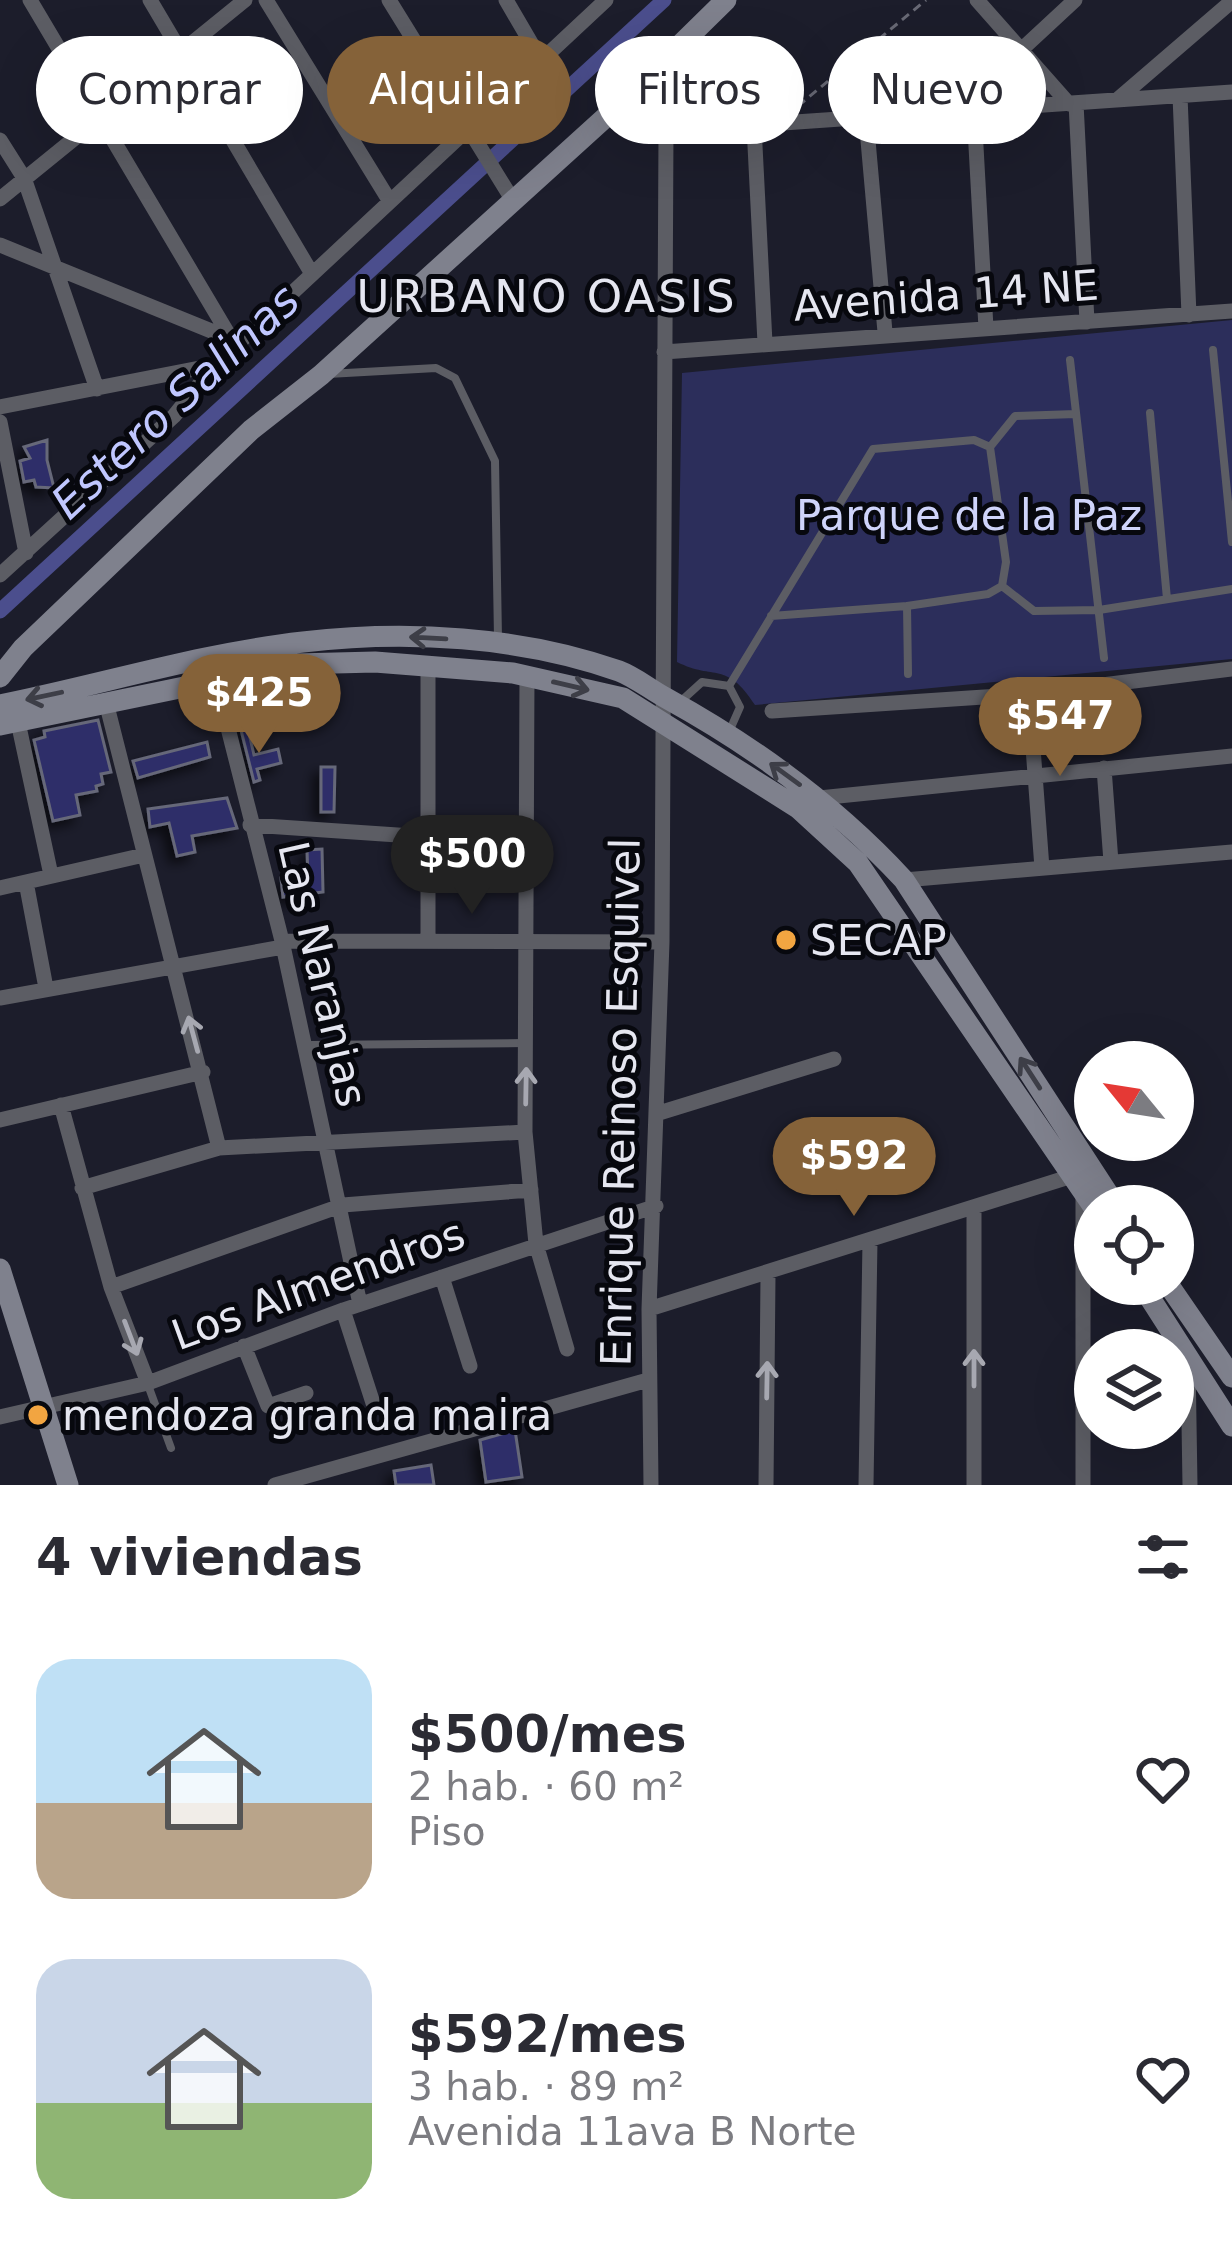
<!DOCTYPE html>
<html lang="es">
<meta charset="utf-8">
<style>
:root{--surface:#fff;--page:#f7f7f7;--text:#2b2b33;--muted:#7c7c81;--accent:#856239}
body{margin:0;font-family:"DejaVu Sans",sans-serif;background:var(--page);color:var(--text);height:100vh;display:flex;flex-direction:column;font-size:45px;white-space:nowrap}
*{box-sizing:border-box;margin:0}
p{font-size:39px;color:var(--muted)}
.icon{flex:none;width:66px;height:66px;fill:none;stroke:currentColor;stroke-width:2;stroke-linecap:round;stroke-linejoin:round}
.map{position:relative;height:1485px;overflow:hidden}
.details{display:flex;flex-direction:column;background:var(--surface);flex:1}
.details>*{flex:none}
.banner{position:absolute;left:36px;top:36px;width:1161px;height:108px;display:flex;gap:24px}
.needle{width:78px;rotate:300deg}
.fabs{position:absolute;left:1074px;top:1041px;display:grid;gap:24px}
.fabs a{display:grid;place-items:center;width:120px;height:120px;border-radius:50%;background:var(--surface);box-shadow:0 12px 48px #0002;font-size:60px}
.price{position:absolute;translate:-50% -102px;padding:0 27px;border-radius:42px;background:var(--accent);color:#fff;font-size:39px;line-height:78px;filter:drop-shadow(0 3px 6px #0008)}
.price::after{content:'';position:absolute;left:50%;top:72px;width:36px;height:27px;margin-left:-18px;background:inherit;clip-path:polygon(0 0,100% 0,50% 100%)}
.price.on{background:#222;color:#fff}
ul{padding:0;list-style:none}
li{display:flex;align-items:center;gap:36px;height:300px;padding:0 36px}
li span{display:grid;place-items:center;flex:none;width:336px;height:240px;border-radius:36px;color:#555}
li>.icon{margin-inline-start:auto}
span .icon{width:144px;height:144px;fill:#fffc;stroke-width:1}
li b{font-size:51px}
h2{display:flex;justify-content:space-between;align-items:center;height:144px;padding:0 36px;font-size:51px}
.tag{padding:0 42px;border-radius:54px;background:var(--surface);box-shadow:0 12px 48px #0002;font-size:42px;line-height:108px}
.tag.on{background:var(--accent);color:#fff}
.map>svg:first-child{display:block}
</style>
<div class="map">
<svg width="1232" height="1485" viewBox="0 0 1232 1485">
<defs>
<filter id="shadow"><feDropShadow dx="-7" dy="7" stdDeviation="6" flood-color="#0009"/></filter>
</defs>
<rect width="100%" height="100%" fill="#1c1d2b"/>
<path fill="#2c2e5b" d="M1232 320V659L755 705C726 660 715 681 677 662L682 373Z"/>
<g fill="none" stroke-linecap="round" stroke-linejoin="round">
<path stroke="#4b4e8d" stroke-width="15" d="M0 611 664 0"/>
</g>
<path fill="#2e2e69" stroke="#666879" stroke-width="3" filter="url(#shadow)" d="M47 440V460L54 488 36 487 34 480 24 482 20 461 30 458 24 447Z
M98 720 111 772 101 774 103 784 96 786 97 791 76 795 80 815 53 821 34 740 45 737 44 731Z
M247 725 254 755 278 749 281 763 257 769 260 780 254 782 240 726Z
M207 742 210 757 138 778 133 761Z
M321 767H335L334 812H321Z
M227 798 237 828 192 836 195 852 177 856 169 823 150 827 148 809Z
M322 849 323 892 283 897 281 878 308 877 307 850Z
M515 1430 522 1477 486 1482 480 1440Z
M431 1465 434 1485H396L394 1471Z"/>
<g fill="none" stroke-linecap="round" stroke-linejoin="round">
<path stroke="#686975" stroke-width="3" stroke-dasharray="9 6" stroke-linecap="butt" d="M798 106 926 0"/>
<path stroke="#5c5d64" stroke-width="8" d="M1213 350 1232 542
M1070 360 1104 658
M328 374 436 368 455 378 495 461 498 638
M1150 413 1167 599
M990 447 1006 562 1002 586
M990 447 1015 416 1076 414
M1002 586 1034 611 1099 610 1232 589
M771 616 907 606
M908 674 907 606 988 594 1002 586
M729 686 873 449 974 440 990 447
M680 702 702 682 729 686 740 707 729 732
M306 1045 525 1043
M148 1385 171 1448"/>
<path stroke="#5c5d64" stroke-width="15" d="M30 0 236 347
M150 0 312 274
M266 0 389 200
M389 0 512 199
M506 0 541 60
M977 0 1069 104
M1020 51 1075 0
M1180 96 1189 315
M1117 100 1232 1
M1076 103 1087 322
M974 110 986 328
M866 118 885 332
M754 126 765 343
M666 131 1232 92
M0 140 24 178 97 389
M0 199 245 0
M0 245 231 339
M664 352 1232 311
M0 407 215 365
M0 422 26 553
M0 575 174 416 215 365 606 0
M211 661 282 941 360 1304
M527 676 525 1132 536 1244 567 1349
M1029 694 1042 868
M107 706 219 1148
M772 711 1029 694 1232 669
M18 722 51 875
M1104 768 1111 862
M819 798 1232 756
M250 825 427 837
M904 880 1232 852
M26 882 46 988
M0 888 144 855
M282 941 662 942
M428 941V665
M0 998 283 947
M61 1105 111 1287 148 1383
M659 1113 834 1059
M0 1120 203 1072
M82 1188 219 1148 525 1132
M1083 1194V1485
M974 1209V1485
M442 1277 470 1366
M111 1287 343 1205 531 1190
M649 1309 1072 1176
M343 1310 373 1403
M244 1346 268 1406 306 1393
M1188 1360 1190 1485
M0 1417 148 1383 343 1310 656 1206
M275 1485 648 1380
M651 1485 649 1309 662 942 666 131 658 67
M766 1485 768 1276
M866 1485 870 1241"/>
<path stroke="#7f818d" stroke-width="21" d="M0 677 23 648 251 430 321 375 619 105 726 0
M0 705C100 685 202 653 303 642 406 630 520 636 619 671 635 677 651 690 666 698 755 747 835 805 904 880L1116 1206
M0 725 296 664 375 662 513 673 623 698 798 808 858 863 1095 1209
M0 1269 68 1485
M1141 1284 1232 1426
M1168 1284 1232 1377"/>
</g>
<defs><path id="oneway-shaft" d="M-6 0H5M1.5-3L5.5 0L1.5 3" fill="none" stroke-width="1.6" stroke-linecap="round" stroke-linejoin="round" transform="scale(3)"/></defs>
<g stroke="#3d3e47">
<use href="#oneway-shaft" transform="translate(428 638) rotate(-177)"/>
<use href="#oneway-shaft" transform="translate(571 686) rotate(13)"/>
<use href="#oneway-shaft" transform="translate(44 696) rotate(168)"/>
<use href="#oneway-shaft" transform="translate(785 774) rotate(-144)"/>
<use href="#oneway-shaft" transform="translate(1030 1073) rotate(-123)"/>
</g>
<g stroke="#a7a8b1">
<use href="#oneway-shaft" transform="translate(193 1034) rotate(-105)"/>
<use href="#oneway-shaft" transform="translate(526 1086) rotate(-89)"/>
<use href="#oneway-shaft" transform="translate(131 1338) rotate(69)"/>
<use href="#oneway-shaft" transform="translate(974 1368) rotate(-90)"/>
<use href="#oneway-shaft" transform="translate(767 1380) rotate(-89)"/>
</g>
<g fill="#f2a541" stroke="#07080e" stroke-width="4.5">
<circle cx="786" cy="940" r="12"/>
<circle cx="38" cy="1415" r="12"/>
</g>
<g text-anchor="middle" stroke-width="10" stroke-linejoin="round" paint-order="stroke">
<g font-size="42" fill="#e5e6f0" stroke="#07080e">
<text transform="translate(946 295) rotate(-4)" y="15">Avenida 14 NE</text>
<text transform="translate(323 974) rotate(77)" y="15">Las Naranjas</text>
<text transform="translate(620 1102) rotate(-89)" y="15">Enrique Reinoso Esquivel</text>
<text transform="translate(318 1284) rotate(-20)" y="15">Los Almendros</text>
</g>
<g font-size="42" fill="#cfd4fa" stroke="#07080e">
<text x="969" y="530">Parque de la Paz</text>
</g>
<g font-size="42" fill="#e5e6f0" stroke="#07080e" text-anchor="start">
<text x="810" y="955">SECAP</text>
<text x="62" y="1430">mendoza granda maira</text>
</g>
<g font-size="45" letter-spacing="3" fill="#e5e6f0" stroke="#07080e">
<text x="547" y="312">URBANO OASIS</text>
</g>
<g font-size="45" font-style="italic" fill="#c0c7ff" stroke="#07080e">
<text transform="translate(175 401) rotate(-43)" y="16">Estero Salinas</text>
</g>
</g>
</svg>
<div class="fabs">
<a><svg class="needle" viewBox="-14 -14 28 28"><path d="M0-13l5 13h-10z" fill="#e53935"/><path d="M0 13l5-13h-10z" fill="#7c7c81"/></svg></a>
<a><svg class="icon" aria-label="locate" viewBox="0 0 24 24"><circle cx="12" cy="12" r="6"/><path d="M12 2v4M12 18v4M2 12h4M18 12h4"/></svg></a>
<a><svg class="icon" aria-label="layers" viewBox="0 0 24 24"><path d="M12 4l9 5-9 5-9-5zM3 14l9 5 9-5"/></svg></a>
</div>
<b class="price" style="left:259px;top:756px">$425</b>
<b class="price" style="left:1060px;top:779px">$547</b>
<b class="price on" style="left:472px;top:917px">$500</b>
<b class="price" style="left:854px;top:1219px">$592</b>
<div class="banner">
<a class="tag">Comprar</a>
<a class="tag on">Alquilar</a>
<a class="tag">Filtros</a>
<a class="tag">Nuevo</a>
</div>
</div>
<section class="details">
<h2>4 viviendas<svg class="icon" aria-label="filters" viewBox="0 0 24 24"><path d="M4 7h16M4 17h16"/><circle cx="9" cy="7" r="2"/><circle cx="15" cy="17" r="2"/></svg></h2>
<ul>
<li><span style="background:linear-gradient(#bfe0f5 60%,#b9a48a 0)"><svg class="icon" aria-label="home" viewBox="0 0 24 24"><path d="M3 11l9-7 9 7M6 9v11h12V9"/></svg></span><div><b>$500/mes</b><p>2 hab. · 60 m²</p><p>Piso</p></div><svg class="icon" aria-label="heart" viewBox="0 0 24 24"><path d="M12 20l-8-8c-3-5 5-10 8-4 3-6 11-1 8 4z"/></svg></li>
<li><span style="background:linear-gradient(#c9d6e8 60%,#8fb573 0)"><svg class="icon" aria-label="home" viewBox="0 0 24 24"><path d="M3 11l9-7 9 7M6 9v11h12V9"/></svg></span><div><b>$592/mes</b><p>3 hab. · 89 m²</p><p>Avenida 11ava B Norte</p></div><svg class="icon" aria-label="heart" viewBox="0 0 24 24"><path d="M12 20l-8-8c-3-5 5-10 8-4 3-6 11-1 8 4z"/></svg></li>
</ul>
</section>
